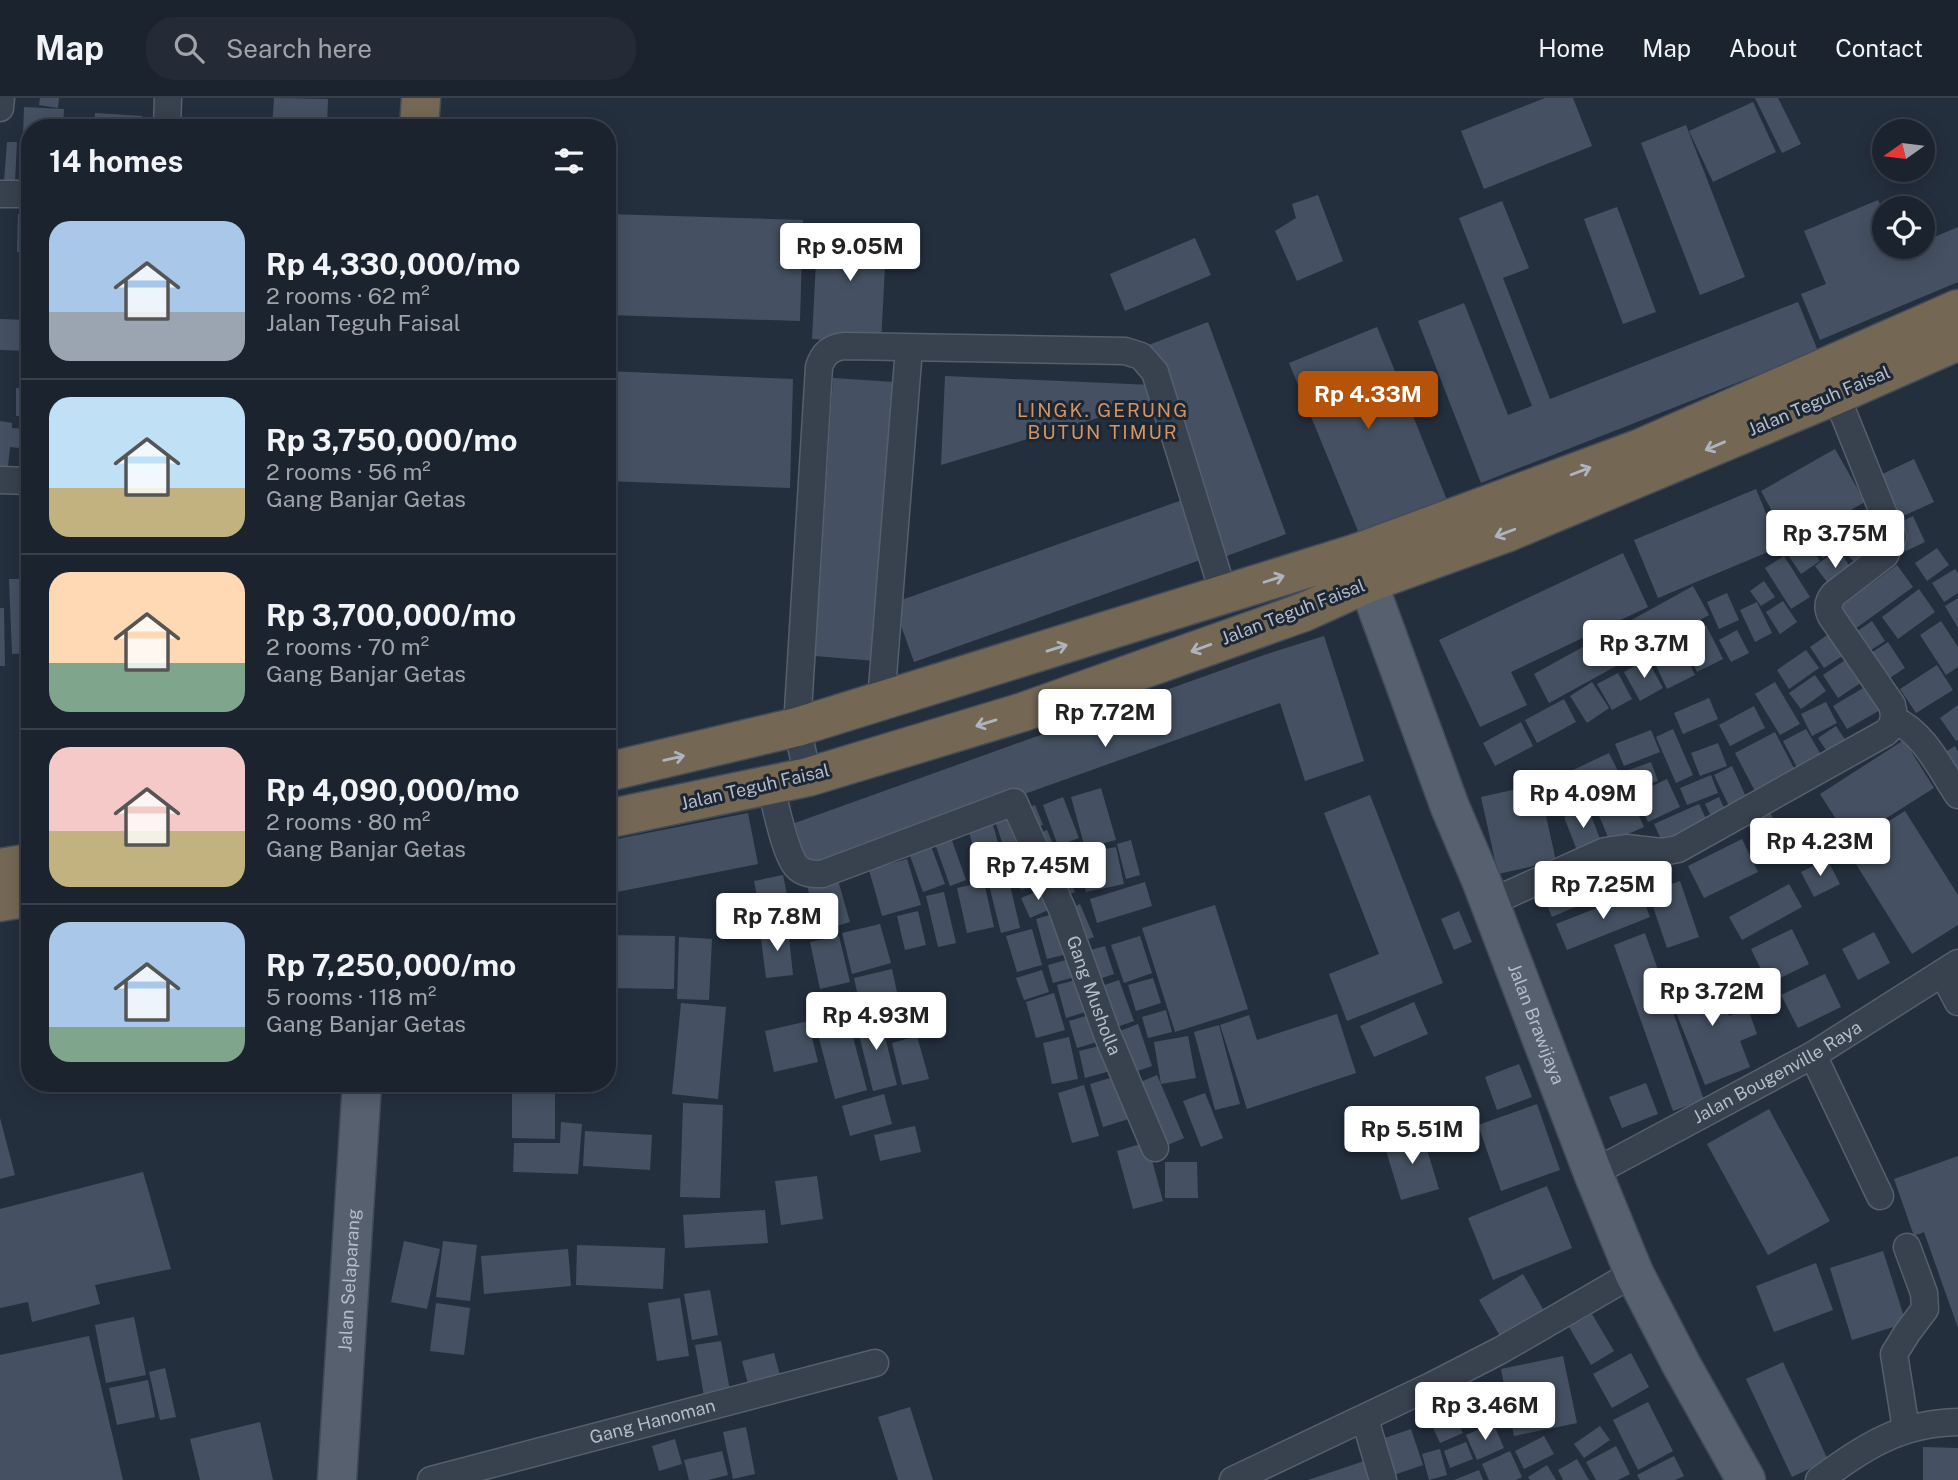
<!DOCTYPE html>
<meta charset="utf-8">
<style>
:root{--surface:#1b232e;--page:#242b36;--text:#f1f3f6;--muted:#a0a4aa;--line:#39404a;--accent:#b45309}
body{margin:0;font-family:"Public Sans",sans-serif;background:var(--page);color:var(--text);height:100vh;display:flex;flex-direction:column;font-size:26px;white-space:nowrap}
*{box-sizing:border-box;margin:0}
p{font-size:23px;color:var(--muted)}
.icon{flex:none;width:38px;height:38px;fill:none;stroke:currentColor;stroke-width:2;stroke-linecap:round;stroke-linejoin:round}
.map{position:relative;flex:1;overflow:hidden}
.panel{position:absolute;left:21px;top:21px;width:595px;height:973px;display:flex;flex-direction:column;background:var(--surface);border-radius:28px;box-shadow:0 4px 18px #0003,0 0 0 2px var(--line)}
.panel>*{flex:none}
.needle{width:46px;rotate:256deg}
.fabs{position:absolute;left:1872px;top:21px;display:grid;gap:14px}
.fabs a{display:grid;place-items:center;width:63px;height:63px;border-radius:50%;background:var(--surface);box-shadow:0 4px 18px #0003,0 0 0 2px var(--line);font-size:35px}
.price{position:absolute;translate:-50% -60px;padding:0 16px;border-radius:7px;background:#fff;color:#222;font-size:23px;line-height:46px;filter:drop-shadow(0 2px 4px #0008)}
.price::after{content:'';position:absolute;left:50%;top:42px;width:21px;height:16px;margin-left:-10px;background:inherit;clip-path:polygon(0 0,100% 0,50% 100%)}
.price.on{background:var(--accent);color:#fff}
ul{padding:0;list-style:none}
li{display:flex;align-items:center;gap:21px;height:175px;padding:0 28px}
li+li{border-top:2px solid var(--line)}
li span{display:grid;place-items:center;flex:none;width:196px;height:140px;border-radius:21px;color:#555}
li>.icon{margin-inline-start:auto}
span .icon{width:84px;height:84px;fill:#fffc;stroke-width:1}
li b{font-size:30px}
h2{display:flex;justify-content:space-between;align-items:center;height:84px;padding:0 28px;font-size:30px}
header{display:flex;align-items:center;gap:42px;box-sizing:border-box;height:98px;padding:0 35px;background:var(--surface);border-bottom:2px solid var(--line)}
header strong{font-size:33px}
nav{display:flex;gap:38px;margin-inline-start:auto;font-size:24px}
.search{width:490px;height:63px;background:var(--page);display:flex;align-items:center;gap:18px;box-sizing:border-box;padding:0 24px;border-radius:28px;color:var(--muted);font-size:26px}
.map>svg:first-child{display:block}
</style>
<header>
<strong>Map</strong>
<div class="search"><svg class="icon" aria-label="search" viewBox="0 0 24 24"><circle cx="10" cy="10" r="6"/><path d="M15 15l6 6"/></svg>Search here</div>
<nav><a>Home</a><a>Map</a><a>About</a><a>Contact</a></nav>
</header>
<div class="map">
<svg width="1958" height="1382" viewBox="0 0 1958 1382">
<rect width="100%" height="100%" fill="#242f3e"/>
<path fill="#455162" d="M40 0H59L58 10 39 7Z
M274 0 328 1 327 30H272Z
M1545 0H1573L1592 48 1484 91 1461 33Z
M1755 0H1778L1801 46 1782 55Z
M1753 4 1776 54 1713 84 1689 33Z
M24 9 64 11 63 30H30V37H23Z
M95 15 142 18V30H94Z
M1686 27 1745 179 1700 197 1641 45Z
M7 44H17L15 84 4 83Z
M21 63 30 64V86L19 85Z
M1318 97 1343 163 1297 183 1275 133 1296 120 1292 106Z
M1878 102 1885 117V149H1923V128L1926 127 1932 140 1958 129V184L1820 242 1801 196 1826 186 1804 133Z
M1502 103 1529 170 1503 180 1550 301 1798 204 1818 253 1481 385 1418 223 1464 205 1508 317 1532 308 1459 120Z
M1617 109 1656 214 1623 226 1584 121Z
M18 116H30V154H17Z
M607 116 803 122 800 223 607 217Z
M818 125 887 129 881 246 812 241Z
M1195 140 1211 177 1125 213 1110 176Z
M0 221 30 222V253L0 252Z
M1208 224 1286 436 1224 459 1146 248Z
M1377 229 1447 402 1360 438 1289 265Z
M607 273 793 281 790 390 607 383Z
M945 278 1152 287 1151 304 941 367Z
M833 280 894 284 876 563 815 558Z
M16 290 30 291V318H16Z
M0 323 12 325V330L29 331 28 351 10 349 7 377 0 376Z
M1835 351 1865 404 1790 446 1761 393Z
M1914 361 1934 404 1892 423 1872 381Z
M1756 391 1780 449 1658 500 1634 442Z
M1185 401 1206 460 914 564 893 505Z
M1873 409 1885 426 1854 447 1842 430Z
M1913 418 1925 444 1904 454 1892 428Z
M1834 423 1848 443 1823 460 1809 441Z
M1875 434 1886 448 1859 470 1847 456Z
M1807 444 1820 463 1801 476 1788 457Z
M1937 450 1949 467 1927 483 1915 465Z
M1838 451 1855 476 1833 492 1815 468Z
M1623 455 1648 509 1511 574 1527 607 1480 629 1439 542Z
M1784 458 1810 499 1791 511 1765 470Z
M1897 467 1913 489 1848 536 1833 514Z
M1955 471 1958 475V495L1944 504 1932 485Z
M9 481H30V527H18L30 528V555L12 556Z
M1764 483 1775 499 1761 508 1750 493Z
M1693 488 1709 517 1549 605 1534 576Z
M1919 491 1935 514 1898 541 1882 519Z
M1727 495 1739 522 1719 531 1707 504Z
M1958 500V530L1945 508Z
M1783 503 1797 524 1780 536 1766 514Z
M1757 504 1772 535 1755 544 1740 512Z
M0 510H4L5 568H0Z
M1872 523 1885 543 1863 557 1850 538Z
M1941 523 1958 549V569L1946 577 1920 537Z
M1706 527 1723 561 1697 574 1680 541Z
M1737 532 1749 555 1731 564 1719 542Z
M1833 533 1847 555 1824 570 1810 549Z
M1324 538 1364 663 1305 683 1280 605 808 773 792 726 1264 557Z
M1888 544 1905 570 1882 585 1865 559Z
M1680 545 1695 577 1667 591 1652 559Z
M1806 552 1819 570 1789 591 1777 572Z
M1853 557 1868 580 1838 600 1823 577Z
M1647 561 1663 590 1640 603 1624 574Z
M1937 567 1953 592 1916 615 1900 591Z
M1618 575 1632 601 1612 612 1597 586Z
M1815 577 1826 593 1801 611 1789 595Z
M1592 584 1609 610 1587 625 1570 598Z
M1775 584 1800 626 1780 637 1755 596Z
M1868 587 1882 611 1847 631 1833 608Z
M1709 600 1718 621 1683 636 1674 615Z
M1564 601 1576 624 1537 645 1525 622Z
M1826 604 1837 625 1812 638 1801 616Z
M1958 607V642L1956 643 1940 620Z
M1754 608 1765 630 1730 648 1719 627Z
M1521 624 1533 648 1495 668 1483 645Z
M1836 628 1846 643 1828 655 1818 640Z
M1673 631 1693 677 1676 685 1656 639Z
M1806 631 1824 662 1800 675 1783 643Z
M1651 632 1660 654 1624 668 1615 646Z
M1775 634 1797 676 1757 697 1735 655Z
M1904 642 1934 690 1850 743 1820 696Z
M1718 645 1727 668 1700 678 1691 655Z
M1955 648 1958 654V692L1937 659Z
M1609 655 1623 683 1565 711 1552 682Z
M1651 664 1658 683 1632 692 1626 673Z
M1732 668 1747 701 1730 710 1714 677Z
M1711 677 1718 695 1687 707 1680 690Z
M1667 681 1680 709 1648 724 1635 696Z
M1539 686 1556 763 1498 776 1481 699Z
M1101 690 1116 742 1085 750 1071 699Z
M1370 697 1443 885 1347 923 1329 876 1379 856 1324 715Z
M1063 699 1079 740 1058 748 1043 707Z
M1719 699 1727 716 1713 722 1705 706Z
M1631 700 1644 729 1610 744 1598 715Z
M1699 706 1709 727 1664 748 1654 726Z
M1035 707 1043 727 1028 732 1021 712Z
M1588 710 1602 746 1578 755 1564 719Z
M1014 711 1024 743 1004 750 993 717Z
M1769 711 1777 730 1754 740 1746 721Z
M1905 713 1958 797V827L1912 856 1846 750Z
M748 715 758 766 607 796V743Z
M1806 724 1820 751 1796 764 1781 736Z
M993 727 1005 769 981 775 969 734Z
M1047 732 1057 755 1042 761 1033 738Z
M950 737 966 782 950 788 934 743Z
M1742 741 1758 774 1704 800 1688 768Z
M1131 742 1140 777 1126 781 1117 746Z
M1027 745 1042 785 1021 792 1006 752Z
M931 748 945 786 923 794 909 755Z
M1116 749 1124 786 1086 794 1078 756Z
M1624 755 1629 770 1615 776 1609 760Z
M1599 759 1609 789 1585 797 1575 768Z
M907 761 921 807 882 818 869 772Z
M1827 761 1840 786 1814 799 1801 774Z
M1063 762 1075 794 1058 800 1047 768Z
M1568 773 1582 806 1552 819 1538 787Z
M1007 774 1020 830 1001 835 987 779Z
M1630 775 1635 787 1619 794 1614 783Z
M783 777 792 821 763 828 754 783Z
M837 779 850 824 820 833 807 788Z
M1680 783 1699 839 1667 850 1648 794Z
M984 784 994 829 967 835 957 790Z
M1145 784 1152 808 1097 825 1090 801Z
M1789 786 1802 809 1742 842 1729 819Z
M1047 789 1055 809 1030 820 1021 800Z
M1640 793 1650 819 1567 852 1556 826Z
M944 794 956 845 938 849 926 798Z
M1080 806 1094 839 1079 845 1065 813Z
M1215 807 1248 911 1175 934 1142 830Z
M918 813 926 847 905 852 897 818Z
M1459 813 1472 844 1454 852 1441 821Z
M1060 814 1071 855 1047 861 1036 821Z
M880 826 891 865 852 876 842 835Z
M788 830 793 877 766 880 760 833Z
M1032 831 1042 867 1017 874 1006 838Z
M1792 831 1809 866 1768 886 1751 851Z
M1874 834 1890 865 1858 882 1842 851Z
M1645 835 1704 1002 1673 1013 1614 847Z
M607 837 675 838 674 891 607 890Z
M839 838 850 884 820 891 810 844Z
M1140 838 1152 875 1124 885 1111 847Z
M679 839 712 841 709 902 677 901Z
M1105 848 1114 876 1093 883 1083 854Z
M1077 859 1082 877 1053 885 1048 867Z
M892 871 898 899 860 908 854 880Z
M1042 872 1049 894 1024 902 1016 880Z
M1712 874 1729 918 1748 911 1757 936 1740 943 1750 969 1705 987 1667 892Z
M1825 876 1841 909 1798 930 1781 897Z
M1083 880 1092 912 1066 920 1057 887Z
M1153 880 1161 905 1136 913 1128 887Z
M1119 882 1134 923 1111 931 1096 890Z
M833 894 839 918 817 924 810 900Z
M1054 895 1065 932 1036 940 1026 904Z
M1414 904 1428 936 1374 959 1360 928Z
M681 905 726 909 718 1001 672 996Z
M906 911 912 933 890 939 884 917Z
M1166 912 1172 934 1148 940 1142 919Z
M879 915 897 987 873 993 855 921Z
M1096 915 1104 942 1077 950 1069 923Z
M1337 916 1356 975 1247 1011 1220 927 1249 917 1257 942Z
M848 920 867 992 835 1001 816 929Z
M808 923 818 964 774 974 765 933Z
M1138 926 1152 968 1126 977 1112 936Z
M1219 927 1240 1006 1215 1012 1194 934Z
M917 938 929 981 902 987 892 945Z
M1188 938 1196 980 1161 986 1154 944Z
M1069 939 1078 981 1052 986 1043 945Z
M1108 946 1114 972 1085 980 1079 953Z
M1519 966 1532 999 1497 1012 1485 979Z
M1120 977 1132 1020 1103 1029 1090 986Z
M1157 977 1184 1040 1158 1051 1131 988Z
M58 985H280V994L58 993Z
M512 985H555V1041L512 1040Z
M1646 985 1658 1016 1622 1030 1609 999Z
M1084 987 1099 1038 1072 1045 1058 995Z
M1205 995 1223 1040 1201 1049 1183 1003Z
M884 996 892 1026 850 1038 842 1008Z
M683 1005 723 1007 720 1100 680 1099Z
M1537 1006 1560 1072 1501 1093 1478 1027Z
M1769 1011 1830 1123 1768 1157 1707 1046Z
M0 1020 15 1077 0 1081Z
M561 1024 582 1026 578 1076 513 1074 514 1045H560Z
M915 1028 921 1054 880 1063 874 1037Z
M585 1033 652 1037 650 1072 583 1068Z
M1422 1035 1439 1091 1401 1102 1384 1046Z
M1147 1044 1163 1103 1133 1111 1117 1053Z
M1958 1058V1230L1924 1134 1914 1138 1894 1081Z
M1165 1064H1197L1198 1100H1165Z
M143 1074 171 1171 95 1187 100 1206 32 1224 28 1204 0 1210V1111Z
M817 1078 823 1121 781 1127 775 1083Z
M1547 1088 1572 1150 1493 1182 1468 1120Z
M765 1112 768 1145 685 1150 683 1117Z
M404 1143 440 1151 427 1211 391 1204Z
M443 1143 477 1147 470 1203 436 1199Z
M577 1147 665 1150 663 1191 576 1187Z
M568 1151 571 1188 484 1196 481 1158Z
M1883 1153 1906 1225 1852 1242 1830 1170Z
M1816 1165 1833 1212 1774 1234 1756 1188Z
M1523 1176 1544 1213 1500 1238 1479 1202Z
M710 1192 718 1237 692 1242 684 1196Z
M680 1200 689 1258 657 1263 648 1205Z
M436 1205 470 1210 464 1257 430 1253Z
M1592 1216 1614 1253 1591 1267 1569 1229Z
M134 1219 146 1277 106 1285 95 1227Z
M89 1238 123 1382H0V1257Z
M721 1243 730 1293 704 1298 695 1247Z
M774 1255 780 1277 748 1286 742 1263Z
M1631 1255 1649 1289 1612 1310 1593 1276Z
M1563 1258 1577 1325 1514 1338 1501 1271Z
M1783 1264 1828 1362 1792 1379 1746 1281Z
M165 1270 176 1319 160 1322 149 1274Z
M148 1282 155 1319 117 1327 109 1290Z
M1471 1291 1486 1318 1464 1330 1449 1303Z
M1648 1304 1673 1353 1638 1372 1613 1322Z
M1450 1308 1463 1335 1440 1345 1428 1319Z
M910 1309 933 1382H898L878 1319Z
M260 1324 273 1382H200L190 1341Z
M1493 1325 1504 1350 1477 1362 1466 1337Z
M1600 1328 1610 1342 1584 1360 1574 1346Z
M746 1329 755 1376 733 1381 723 1334Z
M1411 1331 1423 1367 1391 1378 1379 1342Z
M1544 1338 1554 1356 1524 1371 1515 1353Z
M675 1341 682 1366 659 1373 652 1348Z
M1466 1344 1473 1361 1450 1370 1444 1353Z
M1616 1348 1630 1376 1618 1382H1596L1586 1364Z
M1923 1349 1958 1350V1382H1923Z
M1440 1351 1447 1377 1429 1382 1422 1356Z
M722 1353 728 1377 708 1382H689L684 1362Z
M1510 1353 1522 1379 1516 1382H1489L1482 1366Z
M1674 1358 1684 1378 1675 1382H1640L1637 1377Z
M1370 1361 1376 1379 1367 1382H1308Z
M1577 1361 1589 1382H1563L1558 1372Z
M1547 1367 1556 1382H1530L1528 1379Z
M1479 1372 1483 1382H1454Z"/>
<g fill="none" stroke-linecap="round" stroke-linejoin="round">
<defs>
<g id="street">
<path d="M0 10 1 0"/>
<path d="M167 30 168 0"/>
<path d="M0 96H30"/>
<path d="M0 382 30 383"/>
<path d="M881 603 909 250"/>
<path d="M1894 622C1924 634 1941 672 1958 697"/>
<path d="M808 679 797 629 819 269C823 256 831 249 845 248L1125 253 1141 258 1155 274 1224 497"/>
<path id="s1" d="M770 687C776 707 784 753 796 768 803 776 812 776 822 776L1014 704 1062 811 1107 936 1155 1050"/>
<path d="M1489 805 1605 753 1626 750 1662 754 1678 751 1885 635C1895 627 1895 618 1892 607L1831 518C1827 510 1828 503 1834 496L1885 457 1893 439 1836 297"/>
<path d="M1943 875 1958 904"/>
<path d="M1813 957 1880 1098"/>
<path id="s2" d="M1593 1075 1813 957 1958 865"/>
<path d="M1365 1321 1383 1382"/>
<path d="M1906 1331 1894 1256 1907 1235 1925 1211 1924 1195 1907 1149"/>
<path id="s3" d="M431 1382 875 1265"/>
<path d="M1233 1382 1433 1287 1501 1252 1634 1175"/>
<path d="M1819 1382C1865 1349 1899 1325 1958 1324"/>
</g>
<g id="primary">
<path id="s4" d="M1357 455 1450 709 1481 782 1593 1075 1634 1175 1681 1266 1746 1382"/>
<path id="s5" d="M337 1382 362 985"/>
</g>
<path id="highway" d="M419 30 421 0
M607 674 797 629 1357 455 1641 350 1958 211
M607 721 808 679 1023 614 1304 514 1368 485 1506 435 1836 297 1958 243
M0 770 30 765
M0 804 30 799"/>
</defs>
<use href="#street" stroke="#565f6c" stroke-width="29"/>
<use href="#primary" stroke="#414a57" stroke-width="41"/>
<use href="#highway" stroke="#434c59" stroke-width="41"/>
<use href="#street" stroke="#38414e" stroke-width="26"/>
<use href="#primary" stroke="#56606e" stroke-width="38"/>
<use href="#highway" stroke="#746855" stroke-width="38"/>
</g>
<defs><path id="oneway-shaft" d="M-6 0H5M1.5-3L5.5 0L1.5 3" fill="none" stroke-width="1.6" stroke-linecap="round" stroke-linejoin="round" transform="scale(1.75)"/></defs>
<g stroke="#aeb4bd">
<use href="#oneway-shaft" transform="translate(1715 348) rotate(157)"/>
<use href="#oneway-shaft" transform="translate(1581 373) rotate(-21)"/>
<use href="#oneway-shaft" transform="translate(1505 435) rotate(159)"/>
<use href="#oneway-shaft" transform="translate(1274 481) rotate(-18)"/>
<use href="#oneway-shaft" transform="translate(1057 550) rotate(-17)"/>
<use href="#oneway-shaft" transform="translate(1201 550) rotate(160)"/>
<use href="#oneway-shaft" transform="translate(986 625) rotate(163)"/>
<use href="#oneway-shaft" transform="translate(674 660) rotate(-13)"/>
</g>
<g text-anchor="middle" stroke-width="6" stroke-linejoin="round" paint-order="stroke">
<g font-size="18" fill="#b4bcc9" stroke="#1d2633">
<text transform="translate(1819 303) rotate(-23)" y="6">Jalan Teguh Faisal</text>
<text transform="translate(1293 514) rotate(-21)" y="6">Jalan Teguh Faisal</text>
<text transform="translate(755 689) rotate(-13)" y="6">Jalan Teguh Faisal</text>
<text dy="6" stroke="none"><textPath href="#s1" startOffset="528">Gang Musholla</textPath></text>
<text dy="6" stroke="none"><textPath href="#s4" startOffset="504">Jalan Brawijaya</textPath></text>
<text dy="6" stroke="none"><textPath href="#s2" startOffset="210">Jalan Bougenville Raya</textPath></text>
<text dy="6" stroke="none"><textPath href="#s5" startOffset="200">Jalan Selaparang</textPath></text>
<text dy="6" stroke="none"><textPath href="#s3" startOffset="229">Gang Hanoman</textPath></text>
</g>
<g font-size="19" letter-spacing="2" fill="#d59563" stroke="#1d2633">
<text x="1103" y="319">LINGK. GERUNG<tspan x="1103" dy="22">BUTUN TIMUR</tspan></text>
</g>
</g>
</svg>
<div class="fabs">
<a><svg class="needle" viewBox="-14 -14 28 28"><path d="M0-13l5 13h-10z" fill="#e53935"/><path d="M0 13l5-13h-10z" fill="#a0a4aa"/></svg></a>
<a><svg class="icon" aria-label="locate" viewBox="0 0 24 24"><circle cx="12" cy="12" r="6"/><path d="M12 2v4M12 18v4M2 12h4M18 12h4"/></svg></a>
</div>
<b class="price" style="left:850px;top:185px">Rp 9.05M</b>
<b class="price on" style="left:1368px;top:333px">Rp 4.33M</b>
<b class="price" style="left:1835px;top:472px">Rp 3.75M</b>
<b class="price" style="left:1644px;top:582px">Rp 3.7M</b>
<b class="price" style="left:1105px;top:651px">Rp 7.72M</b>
<b class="price" style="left:1583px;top:732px">Rp 4.09M</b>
<b class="price" style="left:1820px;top:780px">Rp 4.23M</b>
<b class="price" style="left:1038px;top:804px">Rp 7.45M</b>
<b class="price" style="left:1603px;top:823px">Rp 7.25M</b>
<b class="price" style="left:777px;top:855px">Rp 7.8M</b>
<b class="price" style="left:1712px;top:930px">Rp 3.72M</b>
<b class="price" style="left:876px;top:954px">Rp 4.93M</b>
<b class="price" style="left:1412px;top:1068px">Rp 5.51M</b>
<b class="price" style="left:1485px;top:1344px">Rp 3.46M</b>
<section class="panel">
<h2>14 homes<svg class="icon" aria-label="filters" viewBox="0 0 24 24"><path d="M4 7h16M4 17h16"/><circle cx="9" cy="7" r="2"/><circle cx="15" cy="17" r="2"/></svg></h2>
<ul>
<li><span style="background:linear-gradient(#a9c7e8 65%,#9aa5b1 0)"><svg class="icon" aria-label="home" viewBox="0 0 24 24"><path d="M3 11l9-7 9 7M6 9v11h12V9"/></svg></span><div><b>Rp 4,330,000/mo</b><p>2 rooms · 62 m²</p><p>Jalan Teguh Faisal</p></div></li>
<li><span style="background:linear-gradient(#bfe0f5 65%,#c2b280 0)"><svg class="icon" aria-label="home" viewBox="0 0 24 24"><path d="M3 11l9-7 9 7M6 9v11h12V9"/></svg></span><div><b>Rp 3,750,000/mo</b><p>2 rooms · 56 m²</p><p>Gang Banjar Getas</p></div></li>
<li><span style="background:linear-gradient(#ffd9b3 65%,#7fa58c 0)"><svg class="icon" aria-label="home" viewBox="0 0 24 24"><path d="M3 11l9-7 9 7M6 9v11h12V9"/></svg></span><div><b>Rp 3,700,000/mo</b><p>2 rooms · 70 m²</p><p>Gang Banjar Getas</p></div></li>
<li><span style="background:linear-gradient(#f6c9c9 60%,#c2b280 0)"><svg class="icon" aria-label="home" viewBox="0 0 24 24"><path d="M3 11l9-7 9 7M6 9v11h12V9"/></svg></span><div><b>Rp 4,090,000/mo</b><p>2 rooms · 80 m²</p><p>Gang Banjar Getas</p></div></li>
<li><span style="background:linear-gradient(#a9c7e8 75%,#7fa58c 0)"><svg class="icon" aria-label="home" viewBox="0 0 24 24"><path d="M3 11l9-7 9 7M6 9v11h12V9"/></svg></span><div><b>Rp 7,250,000/mo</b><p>5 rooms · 118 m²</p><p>Gang Banjar Getas</p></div></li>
</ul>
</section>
</div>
